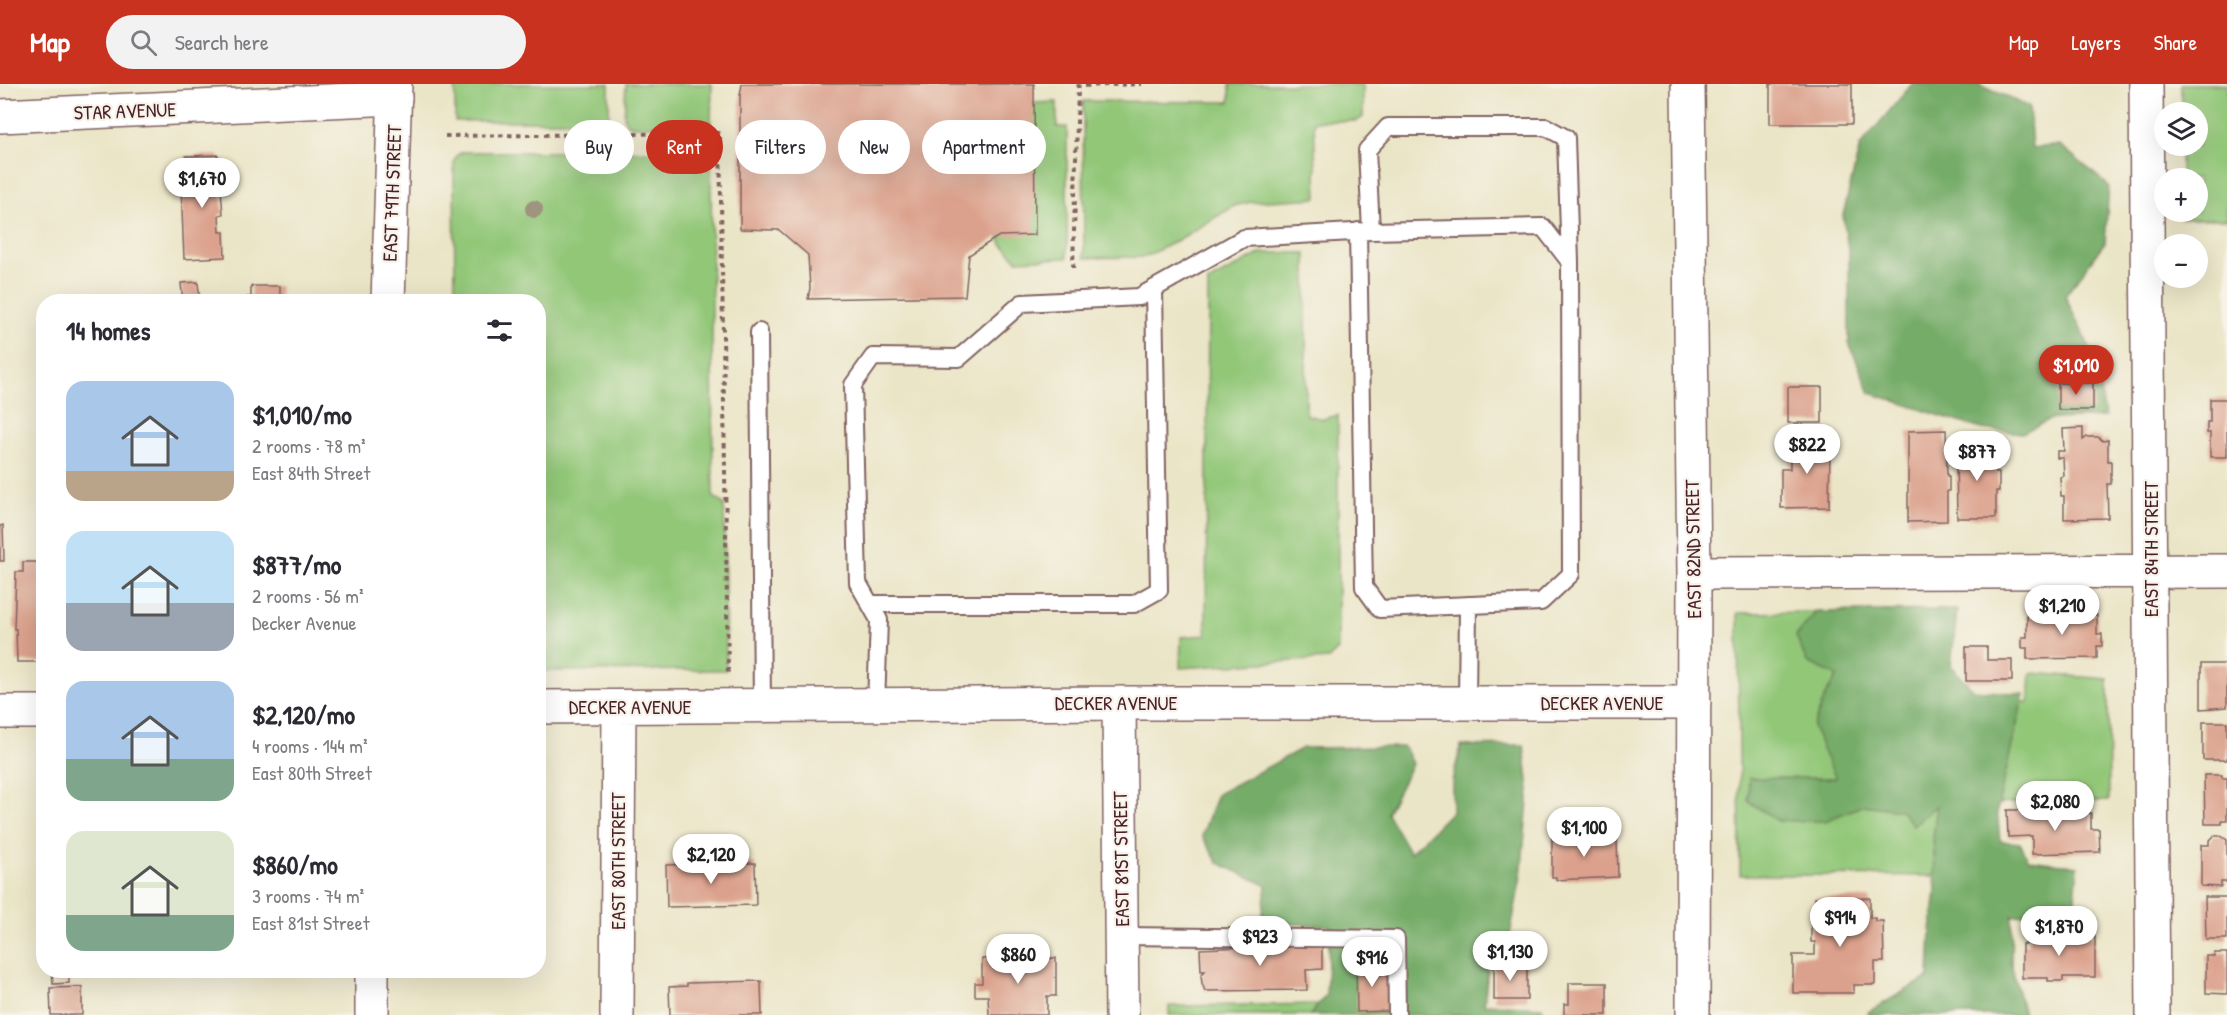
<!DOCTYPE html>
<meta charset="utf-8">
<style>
:root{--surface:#fff;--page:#f2f2f3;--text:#2b2b33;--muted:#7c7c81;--accent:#c8321e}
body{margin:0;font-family:"Patrick Hand",sans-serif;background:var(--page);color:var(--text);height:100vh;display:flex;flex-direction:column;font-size:22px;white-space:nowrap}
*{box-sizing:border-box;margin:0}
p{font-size:20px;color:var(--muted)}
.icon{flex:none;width:33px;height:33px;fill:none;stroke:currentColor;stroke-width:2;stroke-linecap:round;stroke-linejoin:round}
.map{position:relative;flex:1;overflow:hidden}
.sheet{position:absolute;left:36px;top:210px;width:510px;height:684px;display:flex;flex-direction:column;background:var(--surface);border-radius:24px;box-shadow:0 6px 24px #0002}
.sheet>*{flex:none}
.banner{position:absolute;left:564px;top:36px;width:570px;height:54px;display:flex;gap:12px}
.controls{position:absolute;left:2154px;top:18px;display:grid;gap:12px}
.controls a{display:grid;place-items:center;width:54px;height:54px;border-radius:50%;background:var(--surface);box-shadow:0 6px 24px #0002;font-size:30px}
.price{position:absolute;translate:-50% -51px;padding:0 14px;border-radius:21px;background:#fff;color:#222;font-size:20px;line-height:39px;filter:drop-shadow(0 2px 3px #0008)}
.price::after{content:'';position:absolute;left:50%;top:36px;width:18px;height:14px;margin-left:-9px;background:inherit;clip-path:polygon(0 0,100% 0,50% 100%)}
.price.on{background:var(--accent);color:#fff}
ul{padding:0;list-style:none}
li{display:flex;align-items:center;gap:18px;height:150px;padding:0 30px}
li span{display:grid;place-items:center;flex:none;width:168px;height:120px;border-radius:18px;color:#555}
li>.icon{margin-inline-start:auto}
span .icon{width:72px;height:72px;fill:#fffc;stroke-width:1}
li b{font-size:26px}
h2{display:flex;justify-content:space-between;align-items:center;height:72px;padding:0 30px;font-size:26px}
.tag{padding:0 21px;border-radius:27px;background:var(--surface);box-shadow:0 6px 24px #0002;font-size:21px;line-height:54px}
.tag.on{background:var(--accent);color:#fff}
header{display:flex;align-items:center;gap:36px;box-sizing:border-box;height:84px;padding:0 30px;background:var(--accent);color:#fff}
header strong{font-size:28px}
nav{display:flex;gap:33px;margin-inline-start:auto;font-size:21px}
.search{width:420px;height:54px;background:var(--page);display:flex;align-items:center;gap:15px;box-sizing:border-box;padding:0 21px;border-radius:33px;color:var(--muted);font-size:22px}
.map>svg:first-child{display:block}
</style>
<header>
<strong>Map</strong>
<div class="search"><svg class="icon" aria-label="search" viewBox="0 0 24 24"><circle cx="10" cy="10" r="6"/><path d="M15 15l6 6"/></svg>Search here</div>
<nav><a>Map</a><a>Layers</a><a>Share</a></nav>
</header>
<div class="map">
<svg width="2227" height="931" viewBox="0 0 2227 931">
<rect width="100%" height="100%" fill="#f7f3e8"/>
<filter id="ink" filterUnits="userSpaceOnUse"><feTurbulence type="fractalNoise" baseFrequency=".0167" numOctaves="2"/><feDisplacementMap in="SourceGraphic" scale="12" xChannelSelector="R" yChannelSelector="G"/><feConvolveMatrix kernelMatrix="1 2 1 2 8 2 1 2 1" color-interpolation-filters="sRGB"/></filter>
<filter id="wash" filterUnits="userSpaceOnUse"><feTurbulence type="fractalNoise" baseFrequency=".008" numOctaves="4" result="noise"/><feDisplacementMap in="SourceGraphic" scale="24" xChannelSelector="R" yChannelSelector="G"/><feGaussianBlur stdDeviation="1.35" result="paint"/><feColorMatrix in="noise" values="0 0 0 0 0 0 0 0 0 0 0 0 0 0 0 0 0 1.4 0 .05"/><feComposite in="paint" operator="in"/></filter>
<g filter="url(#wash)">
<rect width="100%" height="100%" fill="#ebe5c7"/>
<path fill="#92c778" stroke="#6e7352" stroke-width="1.5" d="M455 0H609V37H455Z
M626 0H712L711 40 632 42 626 39 624 34Z
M1230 0H1363V33L1357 37H1314L1317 114 1251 118 1234 122 1178 156 1145 173 1084 174 1083 17 1230 18Z
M2181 0H2227V135H2181V128H2198V94H2181V62H2198V28H2181Z
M1057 18V43H1067V174L1017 176 1002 160 999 152 1034 19Z
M711 67 713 412 724 420 726 586 539 587 538 218 455 217 454 78 457 71 463 68Z
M1261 169H1306V331L1323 335 1338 331V566L1328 575 1180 584 1181 553 1206 551 1208 198Z
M1945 526V587L1978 618H2029L2031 589 2108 595 2109 717 1980 720 1981 792 1740 791 1738 529Z
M1319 920 1310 931H1169V922Z"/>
<path fill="#75ac68" stroke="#60664a" stroke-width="1.5" d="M1912 0H1978L2029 23 2032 64 2060 61 2109 102 2105 158 2065 212 2096 277 2105 333 2051 335 2022 349 1981 345 1870 309 1849 259V173L1843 131 1860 62Z
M1957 526 1951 582 1973 606 2024 610 1997 726 2000 757 2020 759 2029 776 2078 782 2074 826 2012 832 2011 880 2024 931H1869L1868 928 1929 893 1931 847 1936 808 1933 753 1937 721 1913 741 1900 726 1864 721 1825 737H1778L1748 717 1749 694H1836L1825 672 1813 642 1826 610 1837 592 1807 578 1796 552 1816 528Z
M1524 661 1529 706 1521 792 1510 851 1490 870 1484 920 1542 923 1545 931H1310L1326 911 1330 842 1262 838 1266 801 1218 779 1202 752 1217 710 1303 664 1404 663 1412 680 1387 729 1410 769 1452 727V697L1461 662Z"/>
<g id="blocks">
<path fill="#dba18c" d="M742 0H1034L1035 151 999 152 969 171 965 212 808 215 810 204 808 171 779 146 740 145V12Z
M1770 0H1852V40H1770Z
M218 71 223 130 219 131 220 148H224L225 173 184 175 181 102H186V72Z
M198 198 200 218H183L181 199Z
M251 202H280V213H284V218H247V213H251Z
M2058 299H2093V326H2058Z
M1788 303H1822V339H1788Z
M2210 315H2227V373H2210V349H2207V338H2210Z
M2083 344V356L2087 353H2098L2103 357 2108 356V377H2111V400H2107L2108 434 2064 435V412H2061L2060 393 2064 392 2063 374H2057V367H2064L2063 345Z
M1946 346 1947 392H1949V407H1947V437L1908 438V347Z
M1790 355H1828V366H1830L1829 423 1781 424V385H1790Z
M1996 361V388H1999V407H1996V434H1957L1956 370H1962V362Z
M3 441 4 477H0V442Z
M23 478H44V578H17L16 545H14L16 488H23Z
M2037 528H2062V532L2097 531V550H2102V562H2097V574L2027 575V564H2022V553H2027V531H2037Z
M1966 563H1987V576H2012V597H1966Z
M2201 580H2227V623L2201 625Z
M2203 638H2227V676H2203Z
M2204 691H2222V694H2227V736H2222V740H2205Z
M2007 726H2035V730L2091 729V745H2099L2100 768 2032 770V752L2008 753Z
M2214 752H2221L2227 756V798H2221V803L2201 802V761H2209V757Z
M1552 753 1617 754 1618 793 1556 796V793H1552Z
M755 779 756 821 667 823 666 781Z
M2205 813H2227V855H2206Z
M1815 814H1870V834H1875V837H1883L1884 878H1875V901H1854V909H1793V871H1815V858H1811V835H1816Z
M2028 852H2095V893H2063V897H2048V894H2022V860H2028Z
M1322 859V885L1306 886 1307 906 1205 907 1202 899 1201 891 1205 887H1201L1200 865 1252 863V860Z
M2214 869H2227V910L2206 909V872H2214Z
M1012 870H1019L1024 875 1056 874V912H1047V931H989L988 912H975V899H982V875L1007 874Z
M1356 881H1388L1389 927 1357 928Z
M1494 881H1527V916H1494Z
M52 886H69V899L53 900Z
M761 897 762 931H670L669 903 687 902V899Z
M1569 899H1607V931H1564V920H1569Z
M82 903V931H51L50 904Z"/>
</g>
</g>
<g filter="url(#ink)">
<use href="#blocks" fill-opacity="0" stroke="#826462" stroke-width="1.5"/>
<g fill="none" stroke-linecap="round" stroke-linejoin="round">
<defs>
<path id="lane" d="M1371 147 1367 66 1388 43H1546L1566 54 1570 178
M759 248 762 622
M870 520H1134L1159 506 1154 205
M1467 619 1468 521
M876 621 879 536 858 499 853 301 873 273 959 274 1022 219 1139 213 1244 154 1371 147 1543 143 1570 178 1571 490 1541 518 1380 525 1364 503 1358 147
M1122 852 1396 855 1397 931"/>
<path id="street" d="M1688 0 1694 489 1693 931
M2146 0 2153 931
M0 32 395 14
M1694 489 2227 487
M1119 619 1122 931
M538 623 1119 619H1694
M0 628H44
M617 931 619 623"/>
<path id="secondary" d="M388 218 395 0
M372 931V886"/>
</defs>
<use href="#lane" stroke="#826462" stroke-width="20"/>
<use href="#street" stroke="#826462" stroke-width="36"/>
<use href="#secondary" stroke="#826462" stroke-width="36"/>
<path stroke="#826462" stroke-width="4" stroke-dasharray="4.5 4.5" stroke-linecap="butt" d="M445 52 720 49 728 589
M1073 184 1078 2 1142 0"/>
<use href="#lane" stroke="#fff" stroke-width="16"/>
<use href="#street" stroke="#fff" stroke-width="33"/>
<use href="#secondary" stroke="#fff" stroke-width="33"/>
</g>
<circle fill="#9f947e" cx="534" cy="125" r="9"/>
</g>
<g text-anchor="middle" stroke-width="4.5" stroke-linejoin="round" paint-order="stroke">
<g font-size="20" fill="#4a1f2b" stroke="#f7f3e8">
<text transform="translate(125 27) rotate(-2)" y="7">STAR AVENUE</text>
<text transform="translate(392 109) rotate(-88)" y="7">EAST 79TH STREET</text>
<text transform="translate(1693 465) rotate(-91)" y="7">EAST 82ND STREET</text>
<text transform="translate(2151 465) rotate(-90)" y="7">EAST 84TH STREET</text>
<text x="1116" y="626">DECKER AVENUE</text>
<text x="1602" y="626">DECKER AVENUE</text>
<text x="630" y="630">DECKER AVENUE</text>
<text transform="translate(1121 775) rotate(-91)" y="7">EAST 81ST STREET</text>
<text transform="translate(618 777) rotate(-90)" y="7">EAST 80TH STREET</text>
</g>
</g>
</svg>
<div class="controls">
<a><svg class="icon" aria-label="layers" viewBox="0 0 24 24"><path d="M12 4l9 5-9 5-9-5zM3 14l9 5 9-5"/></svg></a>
<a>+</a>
<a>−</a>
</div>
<b class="price" style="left:202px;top:125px">$1,670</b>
<b class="price on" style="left:2076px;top:312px">$1,010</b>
<b class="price" style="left:1807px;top:391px">$822</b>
<b class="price" style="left:1977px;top:398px">$877</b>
<b class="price" style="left:2062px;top:552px">$1,210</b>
<b class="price" style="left:2055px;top:748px">$2,080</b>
<b class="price" style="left:1584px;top:774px">$1,100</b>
<b class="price" style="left:711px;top:801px">$2,120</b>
<b class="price" style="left:1840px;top:864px">$914</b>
<b class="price" style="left:2059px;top:873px">$1,870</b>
<b class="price" style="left:1260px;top:883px">$923</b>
<b class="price" style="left:1510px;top:898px">$1,130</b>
<b class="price" style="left:1018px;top:901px">$860</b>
<b class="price" style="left:1372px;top:904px">$916</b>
<div class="banner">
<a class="tag">Buy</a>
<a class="tag on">Rent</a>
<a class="tag">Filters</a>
<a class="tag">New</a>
<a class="tag">Apartment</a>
</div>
<section class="sheet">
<h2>14 homes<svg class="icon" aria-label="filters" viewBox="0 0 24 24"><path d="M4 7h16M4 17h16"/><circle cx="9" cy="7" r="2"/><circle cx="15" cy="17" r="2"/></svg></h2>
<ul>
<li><span style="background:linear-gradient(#a9c7e8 75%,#b9a48a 0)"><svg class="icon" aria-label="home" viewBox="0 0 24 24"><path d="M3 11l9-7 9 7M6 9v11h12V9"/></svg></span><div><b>$1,010/mo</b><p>2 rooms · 78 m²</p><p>East 84th Street</p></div></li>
<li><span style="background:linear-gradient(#bfe0f5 60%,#9aa5b1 0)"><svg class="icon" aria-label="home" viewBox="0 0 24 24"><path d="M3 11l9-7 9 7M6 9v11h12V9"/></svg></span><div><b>$877/mo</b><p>2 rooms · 56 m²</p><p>Decker Avenue</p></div></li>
<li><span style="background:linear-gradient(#a9c7e8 65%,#7fa58c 0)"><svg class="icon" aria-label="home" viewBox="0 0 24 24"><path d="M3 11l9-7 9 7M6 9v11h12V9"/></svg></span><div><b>$2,120/mo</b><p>4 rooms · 144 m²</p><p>East 80th Street</p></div></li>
<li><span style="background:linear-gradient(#dfe7d0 70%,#7fa58c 0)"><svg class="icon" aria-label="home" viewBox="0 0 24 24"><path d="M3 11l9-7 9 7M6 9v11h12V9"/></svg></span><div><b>$860/mo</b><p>3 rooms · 74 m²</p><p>East 81st Street</p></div></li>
</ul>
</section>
</div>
